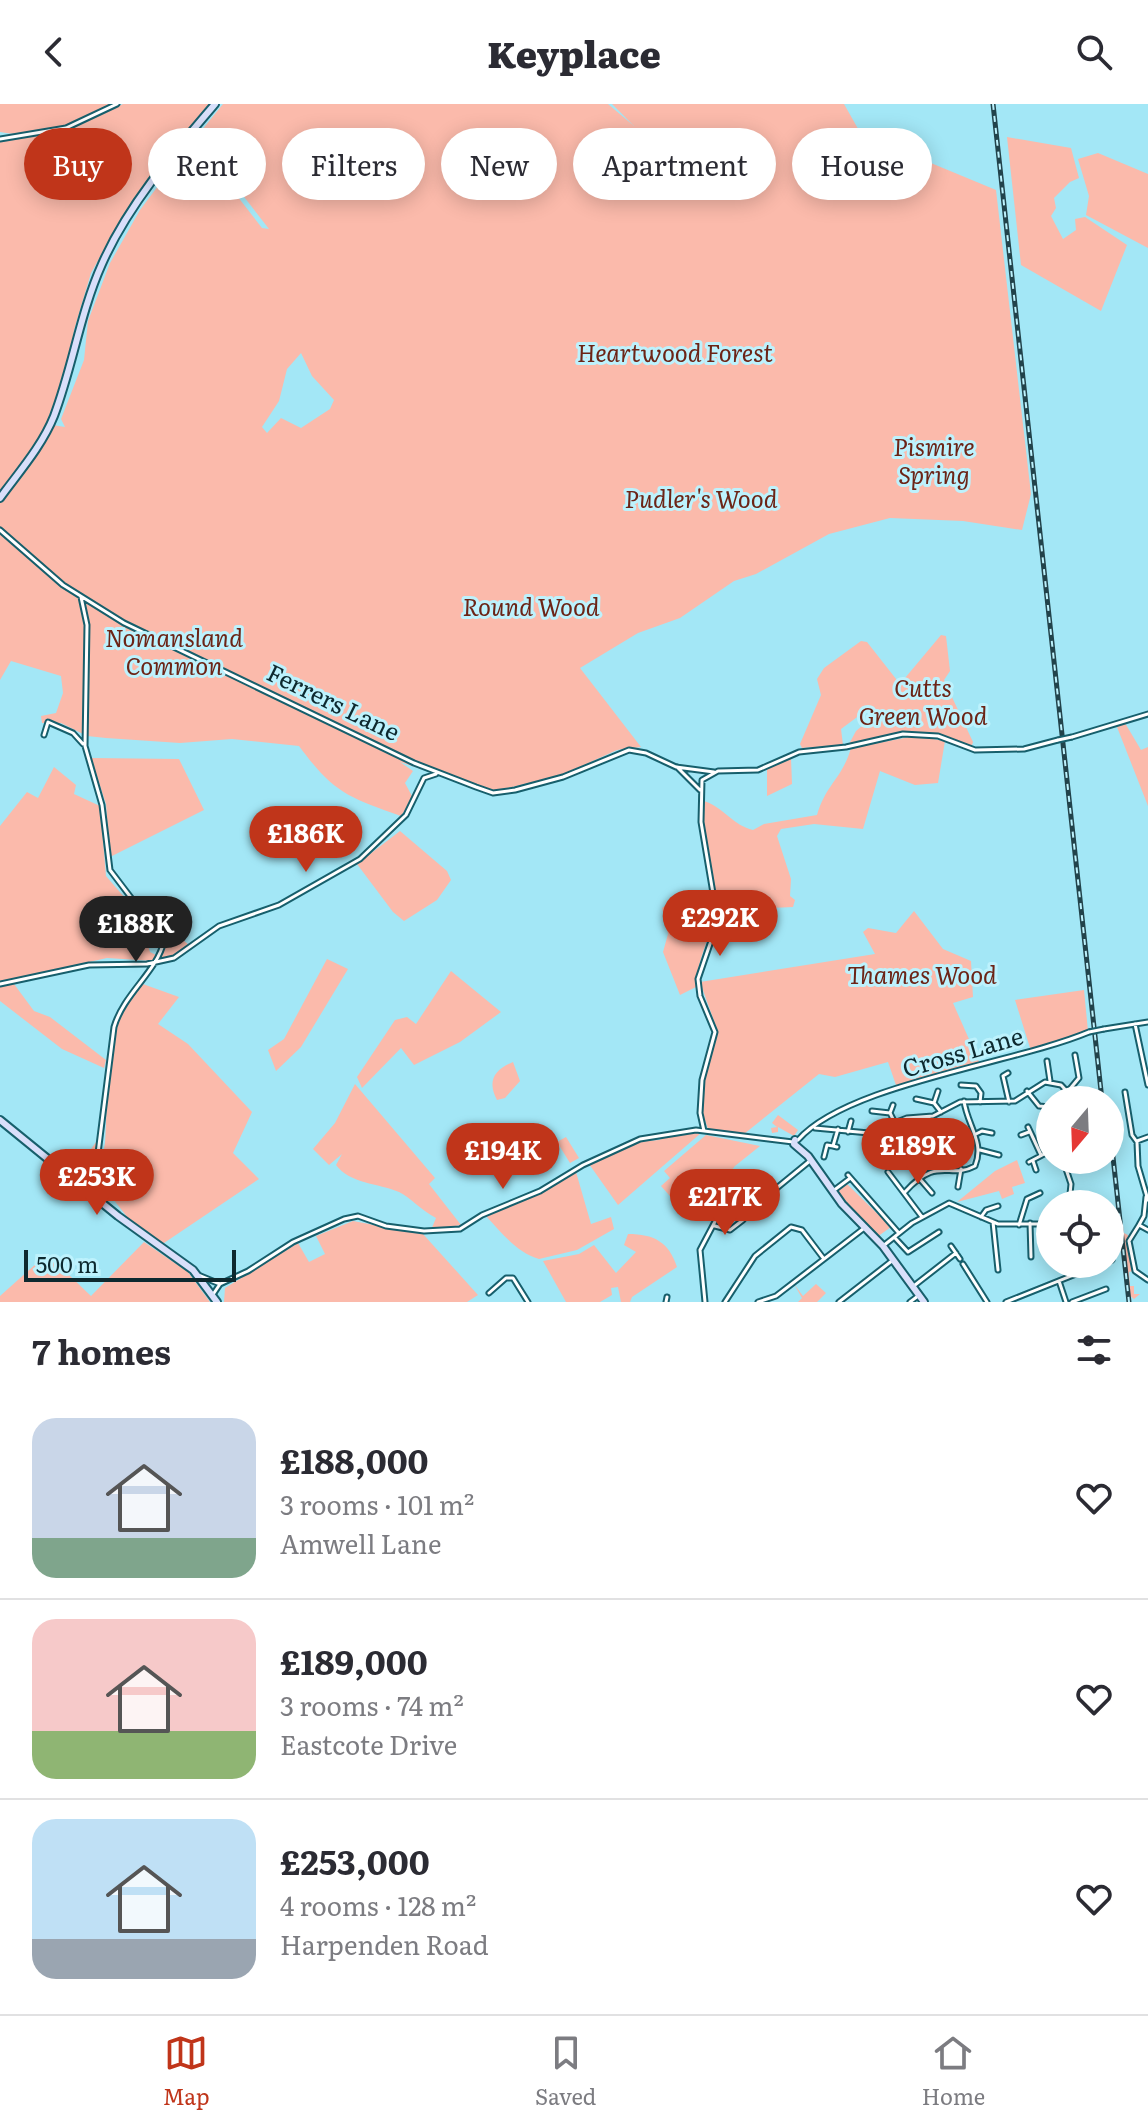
<!DOCTYPE html>
<meta charset="utf-8">
<style>
:root{--surface:#fff;--page:#f7f7f7;--text:#2b2b33;--muted:#7c7c81;--line:#e1e1e2;--accent:#c0351a}
body{margin:0;font-family:Literata,serif;background:var(--page);color:var(--text);height:100vh;display:flex;flex-direction:column;font-size:30px;white-space:nowrap}
*{box-sizing:border-box;margin:0}
p{font-size:26px;color:var(--muted)}
.icon{flex:none;width:44px;height:44px;fill:none;stroke:currentColor;stroke-width:2;stroke-linecap:round;stroke-linejoin:round}
.map{position:relative;height:1198px;overflow:hidden}
.drawer{display:flex;flex-direction:column;background:var(--surface);flex:1}
.drawer>*{flex:none}
.hud{position:absolute;left:24px;top:24px;width:1100px;height:72px;display:flex;gap:16px}
.needle{width:52px;rotate:199deg}
.controls{position:absolute;left:1036px;top:982px;display:grid;gap:16px}
.controls a{display:grid;place-items:center;width:88px;height:88px;border-radius:50%;background:var(--surface);box-shadow:0 4px 20px #0003;font-size:40px}
.scale{position:absolute;left:24px;bottom:20px;width:212px;box-sizing:border-box;padding-left:8px;border:4px solid #0d292f;border-top:0;font-size:22px;line-height:28px;white-space:nowrap;color:#0d292f;-webkit-text-stroke:6px #bdf2fd;paint-order:stroke}
.price{position:absolute;translate:-50% -68px;padding:0 18px;border-radius:28px;background:var(--accent);color:#fff;font-size:26px;line-height:52px;filter:drop-shadow(0 2px 4px #0008)}
.price::after{content:'';position:absolute;left:50%;top:48px;width:24px;height:18px;margin-left:-12px;background:inherit;clip-path:polygon(0 0,100% 0,50% 100%)}
.price.selected{background:#222;color:#fff}
ul{padding:0;list-style:none}
li{display:flex;align-items:center;gap:24px;height:200px;padding:0 32px}
li+li{border-top:2px solid var(--line)}
li span{display:grid;place-items:center;flex:none;width:224px;height:160px;border-radius:24px;color:#555}
li>.icon{margin-inline-start:auto}
span .icon{width:96px;height:96px;fill:#fffc;stroke-width:1}
li b{font-size:34px}
h2{display:flex;justify-content:space-between;align-items:center;height:96px;padding:0 32px;font-size:34px}
.chip{padding:0 28px;border-radius:36px;background:var(--surface);box-shadow:0 4px 20px #0003;font-size:28px;line-height:72px}
.chip.selected{background:var(--accent);color:#fff}
header{display:flex;justify-content:space-between;align-items:center;height:104px;padding:0 32px;background:var(--surface);font-size:36px;font-weight:800}
.dock{display:flex;justify-content:space-around;align-items:center;height:112px;border-top:2px solid var(--line);background:var(--surface);font-size:22px;color:var(--muted)}
.dock a{display:grid;justify-items:center;gap:4px}
.dock .selected{color:var(--accent)}
.map>svg:first-child{display:block}
</style>
<header><svg class="icon" aria-label="back" viewBox="0 0 24 24"><path d="M15 5l-7 7 7 7"/></svg>Keyplace<svg class="icon" aria-label="search" viewBox="0 0 24 24"><circle cx="10" cy="10" r="6"/><path d="M15 15l6 6"/></svg></header>
<div class="map">
<svg width="1148" height="1198" viewBox="0 0 1148 1198">
<rect width="100%" height="100%" fill="#a3e7f6"/>
<path fill="#fbbaab" fill-rule="evenodd" d="M0 0H114C79 17 40 36 0 28Z
M123 0H211L124 110 91 169 74 226 71 254 46 320 65 323 61 315 84 256 88 217 110 159 140 106 191 38 196 39 262 124 269 125 197 32 223 0H608L634 22 612 0H844L861 30 996 86 1031 390 1022 426 963 417 890 414 829 430 756 470 734 477 680 514 638 529 580 564 641 643 617 646 562 671 492 688 400 658 413 667 405 679 413 694 401 712C347 693 333 688 299 642L232 635 180 639 106 634 87 632 61 619H42L41 612 56 609 63 589 61 572 11 557 0 576V38L67 27ZM301 249 312 272 334 296 330 305 301 324 281 314 267 329 262 323 279 297 287 265Z
M1007 33 1071 44 1079 74 1070 78 1054 94 1056 104 1051 112 1063 135 1076 126 1075 115 1085 113 1127 141 1101 207 1021 161Z
M1098 49 1148 70V144L1086 111 1089 92 1078 55Z
M941 531 946 532 950 567 944 576 973 638 971 644C919 619 903 627 849 640L856 627 874 612 868 605 841 625 843 641 802 644 800 640 821 591 817 575 824 564 861 537 867 538 900 580Z
M1125 619 1141 646 1148 643V702L1117 623Z
M915 632 945 637 938 679 915 681 880 667 863 725 814 720 781 725 777 732 791 775 790 792 795 796 793 803C767 805 742 801 718 808L702 716 704 697C723 703 734 722 753 726L764 720 817 711C826 680 842 675 851 644Z
M91 654 179 655 204 706 110 753 106 700Z
M791 654 792 680 767 692V665Z
M54 663 76 681 74 690 100 702 106 772 156 830 148 842 150 848 158 852 154 857 107 854 0 878V722L27 688 38 694Z
M400 727 447 767 451 776 437 796 404 817 393 808 357 760Z
M711 793C716 831 697 850 696 883L680 891 663 848 668 830 662 804 672 798Z
M914 807 943 845 971 857 973 893 953 899 980 960 897 984 888 958 835 973 819 970 744 1030 708 1025 703 1010 704 977 718 928 700 878 875 850 863 828 868 824 896 829Z
M162 827 175 829 189 841 176 851 159 856 166 836Z
M327 855 348 865 301 943 276 967 268 946 284 935Z
M451 867 501 908 460 938 414 961 401 944 362 984 357 973 395 916 407 913 416 920Z
M140 879 179 893 158 920 188 940 252 1008 233 1049 259 1075 161 1141 128 1114 98 1076C98 1063 103 1052 105 1039 109 990 101 915 140 879Z
M14 880 34 907 50 913 106 956 104 964 62 945 0 897V883Z
M1084 886 1088 927 1031 947 1015 896Z
M513 958 520 977 505 994 497 996C487 977 494 966 513 958Z
M355 980 435 1074 429 1080 461 1121 431 1126 436 1114C422 1107 411 1094 399 1088 378 1079 350 1080 336 1061L342 1050 329 1061 313 1045 335 1019Z
M778 1011 798 1026 794 1032 778 1023V1028L772 1029 771 1024 777 1023 772 1019Z
M680 1028 701 1029 618 1101 589 1060 636 1038 659 1036Z
M706 1031 760 1042 735 1062 701 1104 685 1091 676 1099 661 1082 670 1074 664 1067Z
M566 1033 579 1054 570 1059 557 1038Z
M99 1034 93 1064 94 1085 90 1086 72 1071Z
M1017 1056 1025 1079 1012 1083 1014 1090 1002 1095 999 1087 957 1098 995 1067Z
M576 1068 591 1120 611 1113 614 1125 577 1146 539 1155C517 1149 501 1128 486 1112L564 1076Z
M846 1079 891 1123 877 1133 837 1087Z
M353 1117 423 1130 478 1191 467 1198H224L225 1184 298 1139 309 1158 325 1150 316 1132Z
M1122 1128 1128 1131 1133 1167 1129 1168 1130 1182H1134V1190H1140L1134 1195 1129 1191Z
M628 1130C654 1130 669 1138 677 1163L632 1193 630 1198H621L618 1183 611 1184 612 1191 600 1198H566L543 1157 579 1150 594 1141 616 1169 636 1148 624 1141Z
M144 1138 188 1168 210 1198H0V1192L47 1150 91 1192Z
M794 1180 803 1192 816 1180 826 1189 817 1198H798L802 1194Z"/>
<g fill="none" stroke-linecap="round" stroke-linejoin="round">
<defs>
<path id="street" d="M0 35 66 24 117 0
M0 426 63 481 124 519 414 659 476 683 493 689 515 686 563 673 629 646 646 649 676 663 714 668
M81 493 87 521 85 642 102 701 110 766 164 837C157 868 124 889 114 923L96 1065 101 1097
M44 631 48 618 73 629 83 640
M1072 633 1148 610
M677 663 700 686
M0 880 89 861 147 860 174 854 219 822 279 801 360 755 406 711 424 674 436 670
M1135 920 1148 981
M1104 925 1148 918
M1047 957 1050 977
M1008 969 1003 972 1009 998
M961 981 976 982 981 989 980 998
M1069 986 1079 974 1075 951
M938 987 934 999 941 1008
M1027 987 1039 1002 1050 1003
M1125 988 1132 1031 1137 1038 1138 1062 1148 1096
M916 995 934 999
M893 1001 890 1009 895 1019
M872 1007 890 1009
M1028 1023 1041 1051
M815 1024 869 1029 907 1014 933 1012 960 998 1015 997 1045 978 1061 981 1075 996
M704 1027 700 1009 702 976 715 928 700 892 698 875 711 837 716 807 701 718 702 676 718 667 758 666 799 648 846 643 903 630 938 632 975 646 1024 645 1058 636
M848 1028 851 1017
M874 1028 888 1059
M976 1030 982 1027 992 1029
M902 1031 912 1044
M931 1031 964 1038
M1021 1031 1029 1028
M798 1036C847 980 1013 960 1089 928
M1137 1037 1148 1033
M837 1043 833 1042 838 1025
M980 1046 999 1051
M908 1048 930 1033 929 1013
M824 1053 827 1041 833 1042
M1063 1056 1071 1080 1069 1100
M1033 1057 1036 1066
M1029 1058 1050 1047
M888 1068 922 1113
M848 1071 898 1128
M919 1074 932 1089
M958 1083 961 1065
M833 1087 849 1075
M905 1088C938 1051 949 1076 975 1062 985 1038 967 1021 964 997
M1086 1100 1090 1099
M751 1112 768 1097 767 1092 811 1056
M981 1113 986 1106 998 1102
M993 1118 998 1166
M1030 1119 1031 1153
M1019 1121 1027 1095 1040 1089
M1139 1121 1144 1112 1146 1093
M715 1122 730 1126 743 1116
M1148 1126 1139 1121 1129 1137 1135 1167 1148 1176
M895 1134 908 1148 939 1128
M883 1142 912 1119 949 1099 998 1120H1050
M951 1142 960 1155
M1110 1157 1112 1156
M963 1160 987 1198
M198 1171 220 1180
M1059 1177 1066 1198
M915 1181 956 1149
M489 1189 506 1174H513L528 1198
M212 1192 220 1180 248 1167 293 1138 344 1115 358 1112 386 1122 424 1127 460 1125 482 1111 540 1087 583 1061 640 1035 696 1026 793 1038
M666 1198 667 1193
M705 1198 700 1146 719 1110 745 1076 753 1077 767 1092
M725 1198 755 1152 791 1123 802 1126 824 1155
M758 1198 776 1192 863 1125
M839 1198 893 1156
M910 1198 918 1192
M1006 1198 1101 1160
M1072 1198 1106 1185"/>
<path id="secondary" d="M0 394C19 368 42 342 54 312 73 262 80 209 102 160 128 101 173 49 215 0
M0 1016 118 1112 193 1166 217 1198
M795 1036 794 1040 808 1052 842 1100 883 1142 924 1198"/>
</defs>
<use href="#street" stroke="#175f6c" stroke-width="7"/>
<use href="#secondary" stroke="#175f6c" stroke-width="10"/>
<use href="#street" stroke="#fff" stroke-width="3"/>
<use href="#secondary" stroke="#d9dffa" stroke-width="6"/>
<defs>
<path id="rail" d="M993 0 1102 996
M1110 1026 1129 1198"/>
</defs>
<use href="#rail" stroke="#22434b" stroke-width="5"/>
<use href="#rail" stroke="#bdf2fd" stroke-width="2" stroke-dasharray="6" stroke-linecap="butt"/>
<defs>
<path id="street-bridge" d="M1058 636 1072 633
M1089 928 1104 925"/>
</defs>
<use href="#street-bridge" stroke="#175f6c" stroke-width="7" stroke-linecap="butt"/>
<use href="#street-bridge" stroke="#fff" stroke-width="3"/>
</g>
<g text-anchor="middle" stroke-width="6" stroke-linejoin="round" paint-order="stroke">
<g font-size="24" font-style="italic" fill="#6c2416" stroke="#bdf2fd">
<text x="675" y="258">Heartwood Forest</text>
<text x="934" y="352">Pismire<tspan x="934" dy="28">Spring</tspan></text>
<text x="701" y="404">Pudler's Wood</text>
<text x="531" y="512">Round Wood</text>
<text x="174" y="543">Nomansland<tspan x="174" dy="28">Common</tspan></text>
<text x="923" y="593">Cutts<tspan x="923" dy="28">Green Wood</tspan></text>
<text x="922" y="880">Thames Wood</text>
</g>
<g font-size="24" fill="#0d292f" stroke="#bdf2fd">
<text transform="translate(333 599) rotate(26)" y="8">Ferrers Lane</text>
<text transform="translate(963 949) rotate(-16)" y="8">Cross Lane</text>
</g>
</g>
</svg>
<div class="controls">
<a><svg class="needle" viewBox="-14 -14 28 28"><path d="M0-13l5 13h-10z" fill="#e53935"/><path d="M0 13l5-13h-10z" fill="#7c7c81"/></svg></a>
<a><svg class="icon" aria-label="locate" viewBox="0 0 24 24"><circle cx="12" cy="12" r="6"/><path d="M12 2v4M12 18v4M2 12h4M18 12h4"/></svg></a>
</div>
<div class="scale">500 m</div>
<b class="price" style="left:306px;top:770px">£186K</b>
<b class="price" style="left:720px;top:854px">£292K</b>
<b class="price selected" style="left:136px;top:860px">£188K</b>
<b class="price" style="left:918px;top:1082px">£189K</b>
<b class="price" style="left:503px;top:1087px">£194K</b>
<b class="price" style="left:97px;top:1113px">£253K</b>
<b class="price" style="left:725px;top:1133px">£217K</b>
<div class="hud">
<a class="chip selected">Buy</a>
<a class="chip">Rent</a>
<a class="chip">Filters</a>
<a class="chip">New</a>
<a class="chip">Apartment</a>
<a class="chip">House</a>
</div>
</div>
<section class="drawer">
<h2>7 homes<svg class="icon" aria-label="filters" viewBox="0 0 24 24"><path d="M4 7h16M4 17h16"/><circle cx="9" cy="7" r="2"/><circle cx="15" cy="17" r="2"/></svg></h2>
<ul>
<li><span style="background:linear-gradient(#c9d6e8 75%,#7fa58c 0)"><svg class="icon" aria-label="home" viewBox="0 0 24 24"><path d="M3 11l9-7 9 7M6 9v11h12V9"/></svg></span><div><b>£188,000</b><p>3 rooms · 101 m²</p><p>Amwell Lane</p></div><svg class="icon" aria-label="heart" viewBox="0 0 24 24"><path d="M12 20l-8-8c-3-5 5-10 8-4 3-6 11-1 8 4z"/></svg></li>
<li><span style="background:linear-gradient(#f6c9c9 70%,#8fb573 0)"><svg class="icon" aria-label="home" viewBox="0 0 24 24"><path d="M3 11l9-7 9 7M6 9v11h12V9"/></svg></span><div><b>£189,000</b><p>3 rooms · 74 m²</p><p>Eastcote Drive</p></div><svg class="icon" aria-label="heart" viewBox="0 0 24 24"><path d="M12 20l-8-8c-3-5 5-10 8-4 3-6 11-1 8 4z"/></svg></li>
<li><span style="background:linear-gradient(#bfe0f5 75%,#9aa5b1 0)"><svg class="icon" aria-label="home" viewBox="0 0 24 24"><path d="M3 11l9-7 9 7M6 9v11h12V9"/></svg></span><div><b>£253,000</b><p>4 rooms · 128 m²</p><p>Harpenden Road</p></div><svg class="icon" aria-label="heart" viewBox="0 0 24 24"><path d="M12 20l-8-8c-3-5 5-10 8-4 3-6 11-1 8 4z"/></svg></li>
</ul>
</section>
<nav class="dock">
<a class="selected"><svg class="icon" aria-label="map" viewBox="0 0 24 24"><path d="M3 6l6-2 6 2 6-2v14l-6 2-6-2-6 2zM9 4v14M15 6v14"/></svg>Map</a>
<a><svg class="icon" aria-label="saved" viewBox="0 0 24 24"><path d="M7 4h10v16l-5-4-5 4z"/></svg>Saved</a>
<a><svg class="icon" aria-label="home" viewBox="0 0 24 24"><path d="M3 11l9-7 9 7M6 9v11h12V9"/></svg>Home</a>
</nav>
